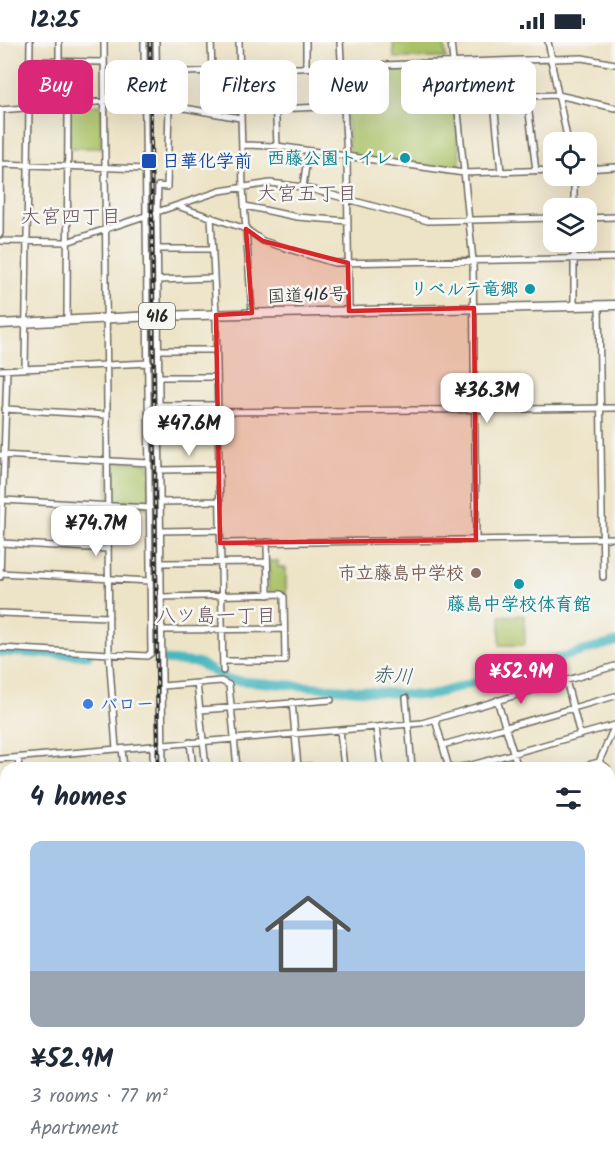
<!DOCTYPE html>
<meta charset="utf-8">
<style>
:root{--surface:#fff;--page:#f6f6f7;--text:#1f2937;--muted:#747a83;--line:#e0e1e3;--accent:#db2777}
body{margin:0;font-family:Kalam,"Klee One",sans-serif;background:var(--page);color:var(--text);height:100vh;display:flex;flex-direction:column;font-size:22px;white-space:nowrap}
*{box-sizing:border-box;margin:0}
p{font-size:20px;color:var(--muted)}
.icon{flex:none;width:33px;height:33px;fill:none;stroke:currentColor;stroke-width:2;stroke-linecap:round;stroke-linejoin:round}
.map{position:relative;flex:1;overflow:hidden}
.side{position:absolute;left:0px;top:720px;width:615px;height:404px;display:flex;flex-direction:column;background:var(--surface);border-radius:18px 18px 0 0;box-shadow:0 6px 24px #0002}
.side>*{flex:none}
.top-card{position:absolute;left:18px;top:18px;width:579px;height:54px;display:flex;gap:12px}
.controls{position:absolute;left:543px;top:90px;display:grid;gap:12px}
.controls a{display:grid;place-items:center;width:54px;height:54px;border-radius:12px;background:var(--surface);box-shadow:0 6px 24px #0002;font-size:30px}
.price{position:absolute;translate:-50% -51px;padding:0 14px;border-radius:12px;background:#fff;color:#222;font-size:20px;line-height:39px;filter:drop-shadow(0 2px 3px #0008)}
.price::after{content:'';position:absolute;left:50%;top:36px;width:18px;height:14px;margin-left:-9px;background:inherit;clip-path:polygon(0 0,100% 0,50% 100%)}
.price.selected{background:var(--accent);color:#fff}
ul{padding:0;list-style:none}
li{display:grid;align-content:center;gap:12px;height:318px;padding:0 30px}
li+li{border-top:2px solid var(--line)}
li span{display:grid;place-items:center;height:186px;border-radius:12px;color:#555}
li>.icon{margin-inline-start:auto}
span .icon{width:108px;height:108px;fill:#fffc;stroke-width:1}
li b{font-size:26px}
h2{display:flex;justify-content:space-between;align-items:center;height:72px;padding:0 30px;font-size:26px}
.pill{padding:0 21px;border-radius:12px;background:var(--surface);box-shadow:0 6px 24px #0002;font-size:21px;line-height:54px}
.pill.selected{background:var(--accent);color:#fff}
.status{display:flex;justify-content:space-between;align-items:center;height:42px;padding:0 30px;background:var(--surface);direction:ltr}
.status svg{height:16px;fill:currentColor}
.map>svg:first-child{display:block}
</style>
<div class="status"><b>12:25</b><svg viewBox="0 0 49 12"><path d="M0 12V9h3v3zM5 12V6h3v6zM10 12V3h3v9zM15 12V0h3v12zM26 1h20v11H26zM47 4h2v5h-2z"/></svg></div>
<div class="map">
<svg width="615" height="1123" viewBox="0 0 615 1123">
<rect width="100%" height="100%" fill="#f6f6f2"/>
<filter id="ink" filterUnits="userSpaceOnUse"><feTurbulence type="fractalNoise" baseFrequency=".0167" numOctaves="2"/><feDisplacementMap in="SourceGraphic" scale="12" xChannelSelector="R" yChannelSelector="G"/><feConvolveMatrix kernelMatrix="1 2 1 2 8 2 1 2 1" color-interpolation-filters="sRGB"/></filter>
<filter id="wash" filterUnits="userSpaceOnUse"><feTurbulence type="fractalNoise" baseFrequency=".008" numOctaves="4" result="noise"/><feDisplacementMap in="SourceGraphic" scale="24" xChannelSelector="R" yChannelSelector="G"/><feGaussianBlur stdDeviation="1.35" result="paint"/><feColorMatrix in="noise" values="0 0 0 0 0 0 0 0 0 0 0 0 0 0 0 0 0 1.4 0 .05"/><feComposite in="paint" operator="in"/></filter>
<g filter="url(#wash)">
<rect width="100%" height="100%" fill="#ede3c6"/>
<path fill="#aac267" stroke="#6a7649" stroke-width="1.5" d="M393 0H444L446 16H394Z
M451 23 461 128 349 115 344 27Z
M100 63 102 66 101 106H69V69L73 65Z
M107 419 149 421 150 466 108 464Z
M269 519H278V525L286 526V552H268Z
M524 573 525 603H500V574Z"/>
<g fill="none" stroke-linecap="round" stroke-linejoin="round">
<path stroke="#48b7bf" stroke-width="1.5" d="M609 739 612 732
M0 909 6 915
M0 962 6 971
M124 1118 132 1123"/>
<path stroke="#48b7bf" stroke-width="9" d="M0 610 89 613
M165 618 199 621 228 638 428 654 615 600"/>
</g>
</g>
<g filter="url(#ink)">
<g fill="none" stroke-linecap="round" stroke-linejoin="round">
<defs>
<path id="minor" d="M104 0 109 611 116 707
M156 0 157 61 240 76
M211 0 212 29
M239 0 243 146 252 271
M306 0V26
M340 0 347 115 349 269
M451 0 473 219 476 498
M548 0 552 17
M551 18 568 100
M29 19 104 20
M59 20V0
M490 20 501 130
M274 27 277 104
M156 31 582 16 615 22
M527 54 536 129
M494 55 558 53 615 66
M276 67 344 64
M0 68 145 56
M242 103 277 104 464 131 554 128
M0 122 146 127
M586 127 615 125
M303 145 308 109
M177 164 246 187 263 199 334 221 615 216
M245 164 297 175 348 179
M574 166V134
M211 175 216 273 223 629
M586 176 615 175
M0 192 1 68
M0 199 67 200 220 149 270 141 303 145 428 179 554 176
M574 200V264
M158 207H212
M158 238 213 236
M599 263 603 535
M67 278 68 62
M159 308H216
M25 327 30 0
M0 328 149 321
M159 335H217
M160 363H217
M5 367 107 373
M218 370 615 366
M160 395H218
M0 413 149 421
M160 428 219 427
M3 458 150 466
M161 460 219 459
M161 489 220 488
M267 500 268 553
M2 501 108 507
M220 501 615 496
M162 521 267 520
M0 531 150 539
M0 535 7 328
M162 555 281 552 284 555 285 619H223
M0 571 109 575
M162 588 284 587
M0 606 147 614 151 611 144 0
M566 638 580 693
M197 641 206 726
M162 644 221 639 229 643 237 726
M406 656 412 726
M497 658 518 726
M292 660 298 725
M200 668 331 658
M435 677 449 726
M376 685 381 726
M340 688 344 726
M190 700 193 726
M443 703 615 654
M122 707 124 726
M18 716 19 726
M0 717 422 681 615 624
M599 720 615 683
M153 726V704
M163 726 157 171 158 144 167 145 169 63
M285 726 310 724
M450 726 468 724 615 683
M576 726 599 720 607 726
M0 789H6
M0 821 6 822
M0 852H6
M614 861 611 781 615 780
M0 881H6
M0 896 6 902
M609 950 615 949
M0 974 6 978
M0 999 6 989
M0 1053 6 1056
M0 1087 6 1091
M0 1105 6 1097
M119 1118 126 1123
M257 1118 279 1123
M341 1118 342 1123
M389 1118 415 1123
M172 1123V1118
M293 1123 294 1118
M358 1123 360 1118
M468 1123 470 1118"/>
<path id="highway" d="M0 282 153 274 615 263"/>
</defs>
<use href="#minor" stroke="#6f6b61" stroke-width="8"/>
<use href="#highway" stroke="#6f6b61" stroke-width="11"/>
<use href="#minor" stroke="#fff" stroke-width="5"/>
<use href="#highway" stroke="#fff" stroke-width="8"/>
<defs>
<path id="rail" d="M150 0 158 726
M160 1118V1123"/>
</defs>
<use href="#rail" stroke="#2b2b2b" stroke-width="4"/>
<use href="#rail" stroke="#f6f6f2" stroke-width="1.5" stroke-dasharray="4.5" stroke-linecap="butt"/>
</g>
</g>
<path fill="#d62828" fill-opacity="0.2" stroke="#d62828" stroke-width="4.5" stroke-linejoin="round" d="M246 187 263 199 348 221 349 269 474 266 476 498 220 501 216 273 252 271Z"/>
<g fill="#0f9aa8" stroke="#f6f6f2" stroke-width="2">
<circle cx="405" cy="116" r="6"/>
<circle cx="530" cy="247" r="6"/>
<circle cx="519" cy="542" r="6"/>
</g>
<rect fill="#1a4fb4" stroke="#f6f6f2" stroke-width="2" x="141" y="111" width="16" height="16" rx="3"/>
<circle fill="#8d6e63" stroke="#f6f6f2" stroke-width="2" cx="476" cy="531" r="6"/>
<circle fill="#3f7fe0" stroke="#f6f6f2" stroke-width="2" cx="88" cy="662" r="6"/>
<g text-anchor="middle" stroke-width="5" stroke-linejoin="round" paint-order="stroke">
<rect fill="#f6f6f2" stroke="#686867" stroke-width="1.5" x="139" y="261" width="36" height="26" rx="4.5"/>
<g font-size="16" font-weight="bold" fill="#2b2b2b">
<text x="157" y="280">416</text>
</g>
<g font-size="18" font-weight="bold" fill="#0d838f" stroke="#f6f6f2" text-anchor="end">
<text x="393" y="122">西藤公園トイレ</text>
<text x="518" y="253">リベルテ竜郷</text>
<text x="519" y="568" text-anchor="middle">藤島中学校体育館</text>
</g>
<g font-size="18" font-weight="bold" fill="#164399" stroke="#f6f6f2" text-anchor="start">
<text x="162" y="125">日華化学前</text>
</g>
<g font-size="18" fill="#2b2b2b" stroke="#f6f6f2">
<text transform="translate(307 253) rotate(-2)" y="6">国道416号</text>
</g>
<g font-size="18" font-weight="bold" fill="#785e54" stroke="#f6f6f2" text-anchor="end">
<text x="464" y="537">市立藤島中学校</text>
</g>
<g font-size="18" font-weight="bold" fill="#366cbe" stroke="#f6f6f2" text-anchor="start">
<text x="100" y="668">バロー</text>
</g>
<g font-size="20" fill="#6b5761" stroke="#f6f6f2">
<text x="307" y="158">大宮五丁目</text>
<text x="71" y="181">大宮四丁目</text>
<text x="216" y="580">八ツ島一丁目</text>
</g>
<g font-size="20" font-style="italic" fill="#355c5f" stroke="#f6f6f2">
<text transform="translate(393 633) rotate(4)" y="7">赤川</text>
</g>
</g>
</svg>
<div class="controls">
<a><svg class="icon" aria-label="locate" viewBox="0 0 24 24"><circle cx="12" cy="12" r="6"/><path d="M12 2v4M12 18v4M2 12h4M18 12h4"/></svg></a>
<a><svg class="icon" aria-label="layers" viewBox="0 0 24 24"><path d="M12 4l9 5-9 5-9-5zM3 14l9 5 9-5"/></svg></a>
</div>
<b class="price" style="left:487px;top:382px">¥36.3M</b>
<b class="price" style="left:189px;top:415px">¥47.6M</b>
<b class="price" style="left:96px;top:515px">¥74.7M</b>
<b class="price selected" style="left:521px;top:663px">¥52.9M</b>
<div class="top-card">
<a class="pill selected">Buy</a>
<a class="pill">Rent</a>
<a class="pill">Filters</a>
<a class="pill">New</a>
<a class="pill">Apartment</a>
</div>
<section class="side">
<h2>4 homes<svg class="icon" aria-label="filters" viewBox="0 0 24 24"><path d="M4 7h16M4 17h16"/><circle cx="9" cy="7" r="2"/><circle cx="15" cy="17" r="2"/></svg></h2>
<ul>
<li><span style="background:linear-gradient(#a9c7e8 70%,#9aa5b1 0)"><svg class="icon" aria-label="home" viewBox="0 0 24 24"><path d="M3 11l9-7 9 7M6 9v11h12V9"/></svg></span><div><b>¥52.9M</b><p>3 rooms · 77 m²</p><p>Apartment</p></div></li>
</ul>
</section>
</div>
